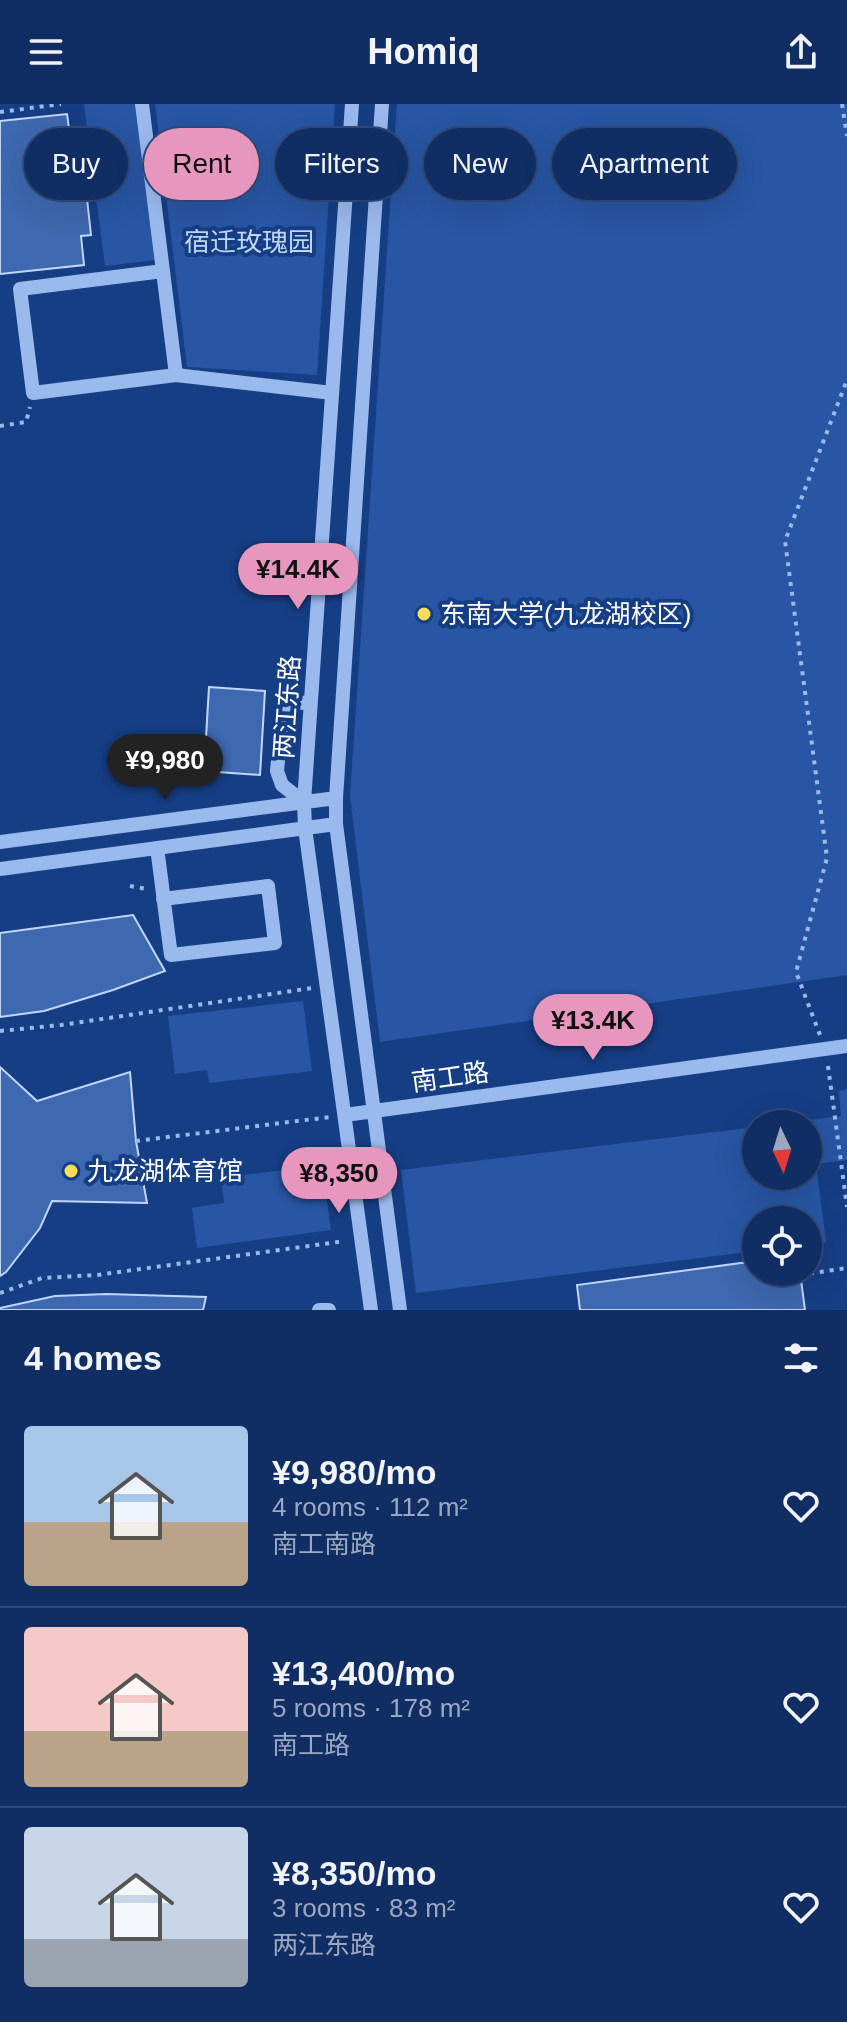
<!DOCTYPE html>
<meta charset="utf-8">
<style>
:root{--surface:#102e64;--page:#19366a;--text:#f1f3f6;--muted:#9ca8bf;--line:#304a78;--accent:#e797bd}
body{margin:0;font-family:Helvetica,"Noto Sans SC",sans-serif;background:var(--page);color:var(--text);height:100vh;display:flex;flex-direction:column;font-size:30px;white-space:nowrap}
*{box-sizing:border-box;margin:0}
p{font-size:26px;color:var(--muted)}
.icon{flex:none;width:44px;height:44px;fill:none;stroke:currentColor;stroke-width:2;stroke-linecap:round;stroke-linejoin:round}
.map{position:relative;height:1206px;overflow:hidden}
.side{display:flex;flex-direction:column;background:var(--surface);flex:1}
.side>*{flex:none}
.guide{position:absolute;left:24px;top:24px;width:800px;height:72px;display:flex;gap:16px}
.needle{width:52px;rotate:176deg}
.tools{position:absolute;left:742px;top:1006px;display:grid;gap:16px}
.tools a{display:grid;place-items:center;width:80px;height:80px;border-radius:50%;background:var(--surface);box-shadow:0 8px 32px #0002,0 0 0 2px var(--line);font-size:40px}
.price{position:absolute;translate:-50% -68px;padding:0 18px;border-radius:28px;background:var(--accent);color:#111;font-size:26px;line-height:52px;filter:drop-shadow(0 2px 4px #0008)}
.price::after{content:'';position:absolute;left:50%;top:48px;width:24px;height:18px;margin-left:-12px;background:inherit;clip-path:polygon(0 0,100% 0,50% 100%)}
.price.active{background:#222;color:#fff}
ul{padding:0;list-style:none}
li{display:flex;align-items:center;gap:24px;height:200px;padding:0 24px}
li+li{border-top:2px solid var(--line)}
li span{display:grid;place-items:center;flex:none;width:224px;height:160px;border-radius:8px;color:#555}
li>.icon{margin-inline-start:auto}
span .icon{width:96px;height:96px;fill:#fffc;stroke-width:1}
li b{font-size:34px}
h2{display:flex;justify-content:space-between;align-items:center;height:96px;padding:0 24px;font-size:34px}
.tag{padding:0 28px;border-radius:36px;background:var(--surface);box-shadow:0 8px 32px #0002,0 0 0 2px var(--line);font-size:28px;line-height:72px}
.tag.active{background:var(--accent);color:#111}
header{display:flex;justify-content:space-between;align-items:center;height:104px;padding:0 24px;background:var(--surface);font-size:36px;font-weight:800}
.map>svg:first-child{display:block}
</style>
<header><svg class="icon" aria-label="menu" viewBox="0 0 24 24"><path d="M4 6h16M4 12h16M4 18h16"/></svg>Homiq<svg class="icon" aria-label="share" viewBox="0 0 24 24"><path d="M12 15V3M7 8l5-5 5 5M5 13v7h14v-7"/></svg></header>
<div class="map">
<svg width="847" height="1206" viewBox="0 0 847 1206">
<rect width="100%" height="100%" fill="#163e85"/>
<path fill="#2856a4" d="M84 0H136L155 156 105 162Z
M155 0H335L317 271 187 263Z
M397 0H847V871L380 938 350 692Z
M303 897 312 967 209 979 207 966 175 970 168 912Z
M847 985V1056L816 1060 826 1138 808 1140V1116H756V1147L416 1189 401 1066 756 1023V1072H808V1020H776L841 1012 839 987Z
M322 1061 331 1126 197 1144 192 1104 224 1099 221 1074Z"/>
<path fill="#3e68af" stroke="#c0d6fa" stroke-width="2" d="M67 10 70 32 80 31 91 131 81 132 84 161 0 170V17Z
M209 583 265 587 260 671 204 667Z
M133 811 165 867 113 886 44 907 0 913V829Z
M0 963 37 997 130 968 136 1037 147 1099 52 1097 40 1124 6 1168 0 1172Z
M756 1157V1168H800L805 1206H580L577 1181Z
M107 1190 206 1193 203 1206H0V1204L55 1192Z"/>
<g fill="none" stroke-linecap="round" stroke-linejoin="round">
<path stroke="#9ab9ed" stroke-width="4" stroke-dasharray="4 6" stroke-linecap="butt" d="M842 0 847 32
M0 8 61 0
M0 322 26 318 30 303
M130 782 147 785
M0 927 61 921 312 884
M820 931 796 868 827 754 785 437 847 276
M828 962 847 1103
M136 1037 330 1013
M800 1171 847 1164
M0 1189 42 1174 97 1171 345 1137"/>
<path stroke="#9ab9ed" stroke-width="14" d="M142 0 176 271 332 289
M352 0 304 698 305 724 371 1206
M382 0 336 694V720L400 1206
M163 167 20 185 33 289 176 271
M304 698 282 681 277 667 283 604 288 600 311 598
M0 738 336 694
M157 744C162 780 166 816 171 851L275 839 268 782 163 795
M0 765 336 720
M345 1011 847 942
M319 1206H329"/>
</g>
<g fill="#ffdc57" stroke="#163e85" stroke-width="3">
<circle cx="424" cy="510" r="8"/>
<circle cx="71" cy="1067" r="8"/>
</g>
<g text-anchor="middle" stroke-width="8" stroke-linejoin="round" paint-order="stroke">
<g font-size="26" fill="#c0d6fa" stroke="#163e85">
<text x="249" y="147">宿迁玫瑰园</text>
</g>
<g font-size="26" fill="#fff" stroke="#163e85" text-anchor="start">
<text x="440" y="519">东南大学(九龙湖校区)</text>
<text x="87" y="1076">九龙湖体育馆</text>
</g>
<g font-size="26" fill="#fff" stroke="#163e85">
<text transform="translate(287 603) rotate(-86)" y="9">两江东路</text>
<text transform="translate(450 973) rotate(-8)" y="9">南工路</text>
</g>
</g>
</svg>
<div class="tools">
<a><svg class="needle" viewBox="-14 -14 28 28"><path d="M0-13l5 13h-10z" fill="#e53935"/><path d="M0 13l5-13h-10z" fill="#9ca8bf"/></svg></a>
<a><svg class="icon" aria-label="locate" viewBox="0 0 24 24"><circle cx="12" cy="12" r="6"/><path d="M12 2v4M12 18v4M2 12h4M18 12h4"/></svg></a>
</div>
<b class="price" style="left:298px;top:507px">¥14.4K</b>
<b class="price active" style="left:165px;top:698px">¥9,980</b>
<b class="price" style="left:593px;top:958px">¥13.4K</b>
<b class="price" style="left:339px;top:1111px">¥8,350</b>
<div class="guide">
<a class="tag">Buy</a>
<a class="tag active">Rent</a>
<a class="tag">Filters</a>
<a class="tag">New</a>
<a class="tag">Apartment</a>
</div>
</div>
<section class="side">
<h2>4 homes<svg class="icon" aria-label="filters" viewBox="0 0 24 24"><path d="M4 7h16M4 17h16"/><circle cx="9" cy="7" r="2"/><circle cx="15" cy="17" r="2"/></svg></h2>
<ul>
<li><span style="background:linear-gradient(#a9c7e8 60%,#b9a48a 0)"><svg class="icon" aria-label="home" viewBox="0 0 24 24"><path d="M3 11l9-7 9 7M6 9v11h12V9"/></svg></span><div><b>¥9,980/mo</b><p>4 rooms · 112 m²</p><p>南工南路</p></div><svg class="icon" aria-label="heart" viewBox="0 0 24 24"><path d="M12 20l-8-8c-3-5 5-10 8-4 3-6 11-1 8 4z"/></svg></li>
<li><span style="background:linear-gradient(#f6c9c9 65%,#b9a48a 0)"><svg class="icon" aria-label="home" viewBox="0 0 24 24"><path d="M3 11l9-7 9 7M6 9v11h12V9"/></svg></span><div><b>¥13,400/mo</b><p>5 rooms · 178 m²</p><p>南工路</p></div><svg class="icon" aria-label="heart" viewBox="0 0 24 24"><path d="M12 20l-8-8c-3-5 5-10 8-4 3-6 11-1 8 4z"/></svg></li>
<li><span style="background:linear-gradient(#c9d6e8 70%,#9aa5b1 0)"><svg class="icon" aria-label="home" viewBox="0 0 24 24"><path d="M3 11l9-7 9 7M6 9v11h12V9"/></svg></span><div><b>¥8,350/mo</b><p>3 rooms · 83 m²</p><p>两江东路</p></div><svg class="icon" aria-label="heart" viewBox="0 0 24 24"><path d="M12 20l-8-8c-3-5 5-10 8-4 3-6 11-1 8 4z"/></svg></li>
</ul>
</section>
